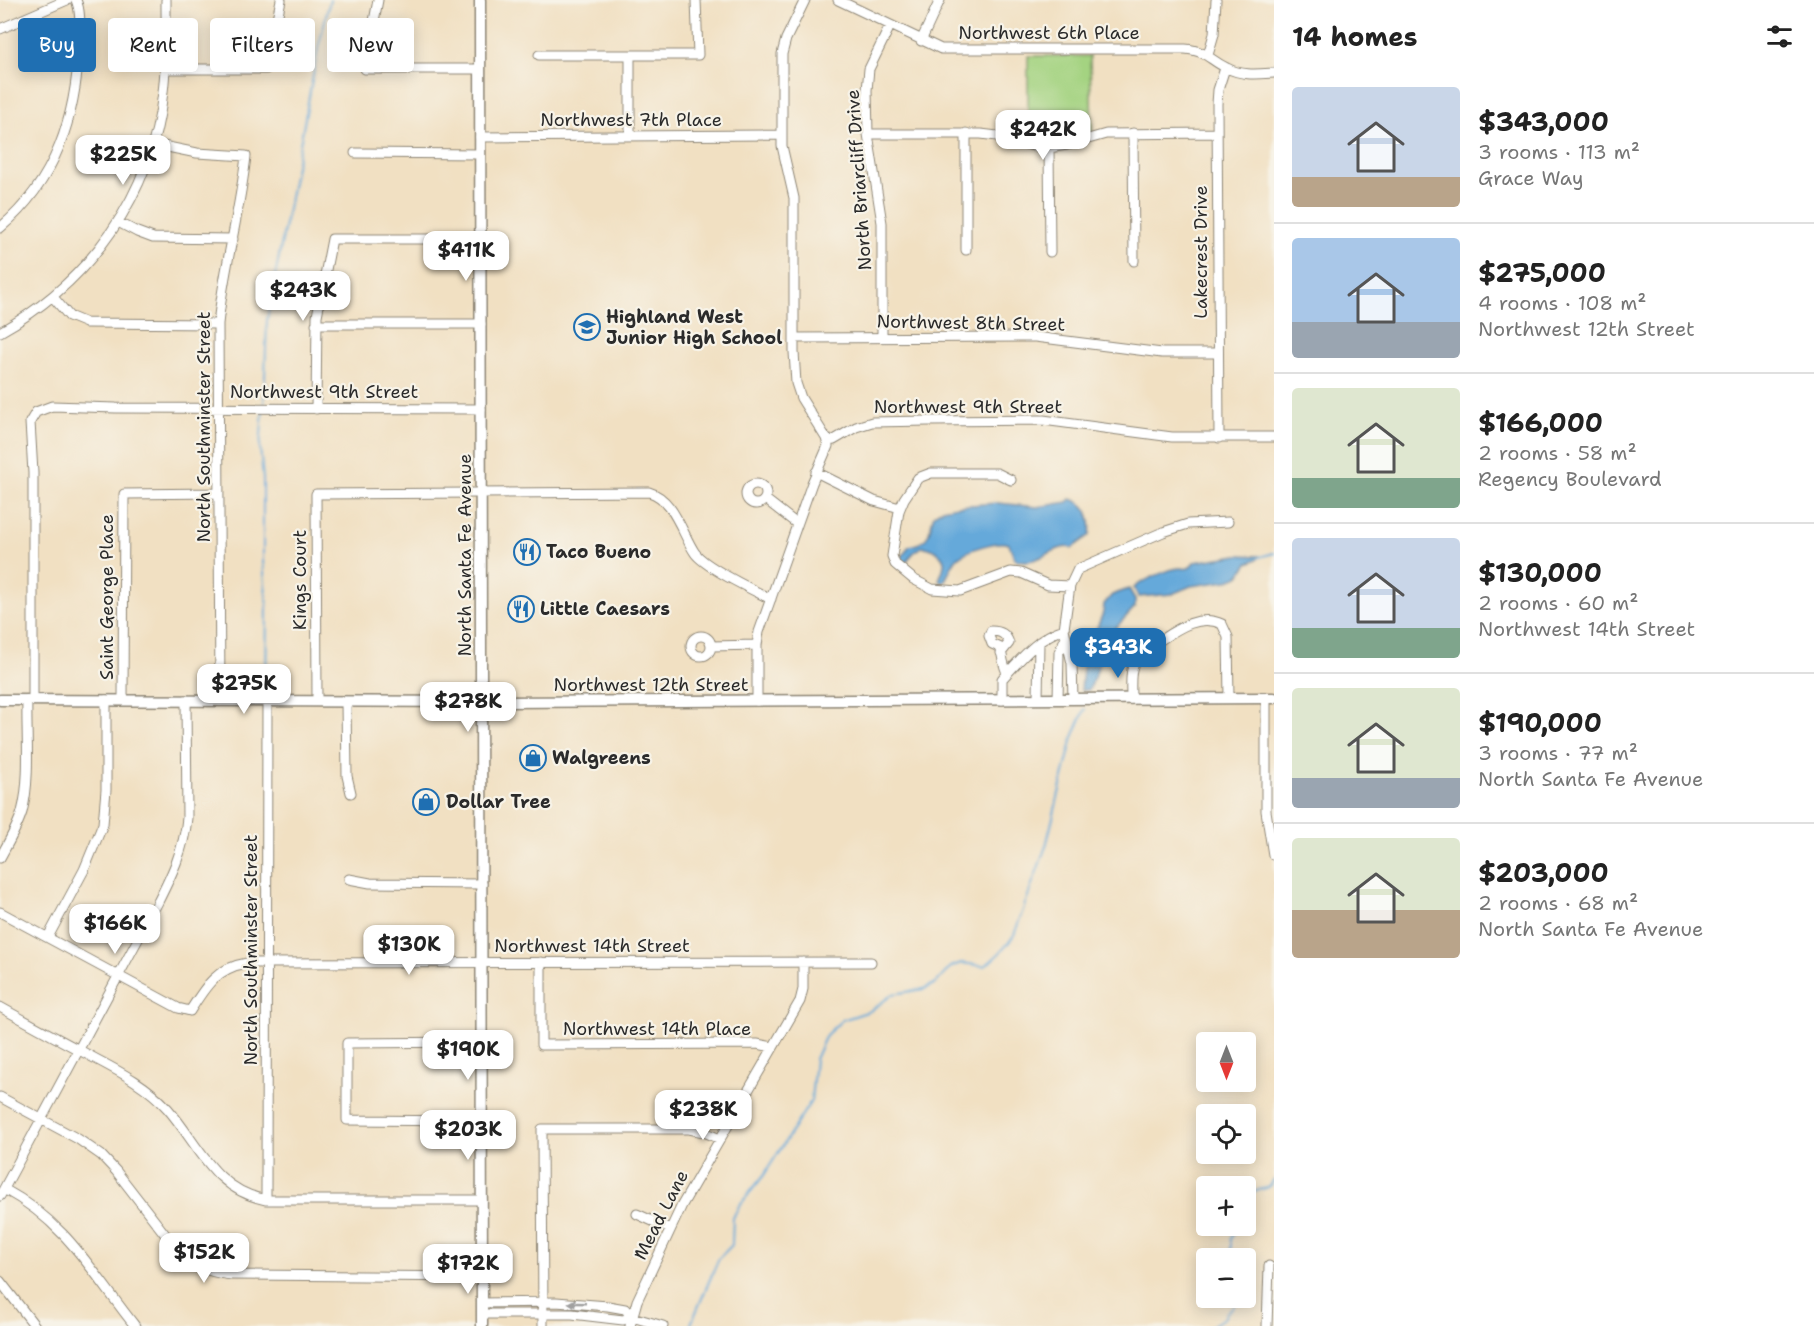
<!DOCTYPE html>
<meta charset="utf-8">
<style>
:root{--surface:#fff;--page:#f2f2f2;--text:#222;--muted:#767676;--line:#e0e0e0;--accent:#1f6fb2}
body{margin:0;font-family:"Shantell Sans",sans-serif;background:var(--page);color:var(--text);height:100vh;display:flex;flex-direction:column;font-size:22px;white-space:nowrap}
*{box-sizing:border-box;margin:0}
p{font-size:20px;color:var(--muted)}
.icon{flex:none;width:33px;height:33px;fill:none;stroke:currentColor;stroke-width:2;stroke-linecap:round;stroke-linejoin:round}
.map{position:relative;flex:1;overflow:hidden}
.drawer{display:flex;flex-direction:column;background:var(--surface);width:540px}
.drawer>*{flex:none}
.hud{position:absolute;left:18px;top:18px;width:570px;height:54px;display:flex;gap:12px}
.needle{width:39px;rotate:180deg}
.fabs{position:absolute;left:1196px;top:1032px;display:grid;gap:12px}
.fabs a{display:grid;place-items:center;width:60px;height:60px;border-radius:6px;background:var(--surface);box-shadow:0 3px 15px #0003;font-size:30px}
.price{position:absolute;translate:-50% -51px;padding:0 14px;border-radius:12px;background:#fff;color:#222;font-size:20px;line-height:39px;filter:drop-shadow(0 2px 3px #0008)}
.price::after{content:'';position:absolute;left:50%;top:36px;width:18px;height:14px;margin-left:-9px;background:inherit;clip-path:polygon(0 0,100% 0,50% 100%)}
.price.current{background:var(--accent);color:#fff}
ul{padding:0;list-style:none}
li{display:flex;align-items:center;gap:18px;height:150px;padding:0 18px}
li+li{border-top:2px solid var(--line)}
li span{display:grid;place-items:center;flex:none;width:168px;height:120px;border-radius:6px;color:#555}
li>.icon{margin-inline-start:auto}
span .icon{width:72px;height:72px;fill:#fffc;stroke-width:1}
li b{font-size:26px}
h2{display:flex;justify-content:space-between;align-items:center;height:72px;padding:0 18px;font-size:26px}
.tag{padding:0 21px;border-radius:6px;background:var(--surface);box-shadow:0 3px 15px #0003;font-size:21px;line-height:54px}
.tag.current{background:var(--accent);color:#fff}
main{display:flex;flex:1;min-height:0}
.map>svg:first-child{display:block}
</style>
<main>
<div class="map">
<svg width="1274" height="1326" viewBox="0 0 1274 1326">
<rect width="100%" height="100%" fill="#f7f3e8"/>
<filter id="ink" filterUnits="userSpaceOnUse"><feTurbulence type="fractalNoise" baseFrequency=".0167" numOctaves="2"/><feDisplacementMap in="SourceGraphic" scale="12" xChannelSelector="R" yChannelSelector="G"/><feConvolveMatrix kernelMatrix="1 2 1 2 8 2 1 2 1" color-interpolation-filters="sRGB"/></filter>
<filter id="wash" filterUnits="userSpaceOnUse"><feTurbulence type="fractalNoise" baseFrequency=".008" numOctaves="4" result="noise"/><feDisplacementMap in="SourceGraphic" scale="24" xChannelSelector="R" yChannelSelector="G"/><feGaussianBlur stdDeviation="1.35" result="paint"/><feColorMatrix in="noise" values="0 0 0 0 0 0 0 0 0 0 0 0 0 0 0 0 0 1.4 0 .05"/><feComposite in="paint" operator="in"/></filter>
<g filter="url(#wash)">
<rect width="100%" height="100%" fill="#f1e0c2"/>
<path fill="#a4d381" stroke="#687f56" stroke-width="1.5" d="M1028 56H1090L1092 133C1068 141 1054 145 1028 141Z"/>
<path fill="#65a9da" stroke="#486a82" stroke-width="1.5" d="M1071 499C1088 504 1092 519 1090 535L1072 548C1054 543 1038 568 1015 559L1009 544C999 539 961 551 955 561 950 568 949 575 943 583L939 580C941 574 945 568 944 561 942 553 927 544 920 548 913 551 907 561 903 566L897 560 902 557 909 546C932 542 928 533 934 514L942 509 957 506 998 503 1037 507 1068 502Z
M1238 555 1259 556 1258 559 1248 563 1239 576 1226 581 1191 586 1172 594 1139 597 1134 588C1141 581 1171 568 1180 568 1183 568 1186 569 1189 568L1194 562Z
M1129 589 1135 599V607L1110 634 1102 636 1096 630 1103 613 1104 604 1112 595Z
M1092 637H1096C1108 650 1095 676 1089 690H1081L1085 647Z"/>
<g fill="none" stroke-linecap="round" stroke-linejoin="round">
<path stroke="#65a9da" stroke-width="2" d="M264 405 267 320 318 49 330 0
M263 410 260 447 263 479V561L267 606 266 689
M1256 558 1274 553
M1245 1206 1251 1193 1268 1187 1274 1180
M1231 1258V1240L1237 1226
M691 1324 719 1258 732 1245 733 1218 739 1206 764 1175 811 1101 815 1059 826 1035 842 1020 870 1011 893 994 924 989 936 983 951 967 961 963 985 966C997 956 1006 948 1014 935L1046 846 1073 737 1085 709
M1212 1326 1225 1317 1226 1313 1234 1307 1235 1298"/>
</g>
</g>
<g filter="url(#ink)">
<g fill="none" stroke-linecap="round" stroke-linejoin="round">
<defs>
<path id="minor" d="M378 0 365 69H480
M838 0 941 49H1185C1208 51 1209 60 1227 68 1242 76 1258 74 1274 73
M0 29 67 0
M921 41 940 0
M539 55H698L696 0
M630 55V136
M1208 55 1214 34 1216 0
M165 69H266L281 0
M966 133V250
M1133 133 1134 261
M868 134H981L997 136 1033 146 1049 148 1067 145 1106 134 1217 133
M480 137 781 135
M153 144 197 153 246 156C240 212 224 267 218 324L220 701
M1049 148 1050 252
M355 153 480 154
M118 222 137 232 153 238 233 239
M0 228C56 181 76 117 79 46 79 31 82 14 76 0
M53 297 69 316 86 323 218 324
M316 324H481
M0 332C90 282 152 195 163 92 167 61 166 31 166 0
M882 337V223L868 134 867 90 869 69 890 26
M795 338 1035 337 1162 353H1218
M316 409 317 316 332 239H480
M1219 438 1217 104 1218 90 1225 68
M828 441 834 440 856 427 872 422 928 421 1043 420 1172 437H1274
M816 472 874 501 900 508
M1011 480 997 473H931L918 478 904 499 899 511 892 556 895 564 913 579 932 589 960 591 1011 572 1021 573 1048 585 1070 586
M746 494a10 10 0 1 1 20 0a10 10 0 1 1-20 0Z
M765 499 797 524
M691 646a10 10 0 1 1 20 0a10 10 0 1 1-20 0Z
M712 646 757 645
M1001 653 1009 643C1006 634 1001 631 991 631L989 636 992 644 1001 648C1002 658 1003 664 1007 673
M1266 698V811L1273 855
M1038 699 1039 642
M1058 699 1059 652 1066 637
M1073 699 1072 663 1064 629 1070 586 1078 569 1163 532 1188 524 1228 522
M1131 699C1131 685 1129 669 1137 657 1141 651 1150 647 1156 643 1176 630 1198 613 1222 624L1228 637 1229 698
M33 700V473L30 422 36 412 52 406 116 408 481 409
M123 700 124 494 219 493
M1002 700V679C1020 660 1038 637 1064 629
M317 701 316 494 649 492C674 499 682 534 695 553 706 568 753 590 771 599
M757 701V645L759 632 812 483 828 446 826 438 801 398 796 383 794 352V198L782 146V54L786 39 805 0
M346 702 347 776 351 793
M0 858C8 843 17 828 22 812 31 778 26 735 27 700
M349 879 370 883 482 884
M0 912 178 1008 190 1011C205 987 216 968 247 963L871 962
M48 937 84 870 103 824 106 790V700
M541 962V1045L757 1044 773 1047
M0 1007C27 1022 54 1037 81 1051 112 1068 144 1082 168 1109 199 1145 214 1190 266 1200H482
M482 1042 347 1043V1120L482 1121
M0 1097 78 1139 101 1155 116 1171 178 1251C193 1267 211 1273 232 1275L482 1277
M4 1189C67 1223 92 1272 135 1326
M0 1196 158 902C172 874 184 850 187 818L186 700
M266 1200 267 701
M637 1214 670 1229
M0 1281 35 1326
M482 1303 556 1302 608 1306 625 1309 632 1317 663 1326
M482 1314H572L623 1320 632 1317
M543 1326 542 1129H689L704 1132 720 1139
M630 1326 637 1301 682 1205 800 1001 803 989V962
M1267 1326 1269 1266"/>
<path id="major" d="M480 0 482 1326
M0 700 482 702 1274 698"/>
</defs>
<use href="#minor" stroke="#8e8676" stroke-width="11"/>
<use href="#major" stroke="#8e8676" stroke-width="13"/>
<use href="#minor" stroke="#fff" stroke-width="9"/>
<use href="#major" stroke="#fff" stroke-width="10"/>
</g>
<defs><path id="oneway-solid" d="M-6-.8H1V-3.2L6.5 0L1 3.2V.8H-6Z" transform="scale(1.5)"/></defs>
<use fill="#a0a0a0" href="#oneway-solid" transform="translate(577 1303) rotate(-178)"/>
</g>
<defs>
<symbol id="school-ring" viewBox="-11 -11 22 22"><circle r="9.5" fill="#f7f3e8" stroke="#1f6fb2" stroke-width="1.5"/><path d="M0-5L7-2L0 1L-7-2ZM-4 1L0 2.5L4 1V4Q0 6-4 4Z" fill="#1f6fb2"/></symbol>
<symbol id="restaurant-ring" viewBox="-11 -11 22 22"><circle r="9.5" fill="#f7f3e8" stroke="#1f6fb2" stroke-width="1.5"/><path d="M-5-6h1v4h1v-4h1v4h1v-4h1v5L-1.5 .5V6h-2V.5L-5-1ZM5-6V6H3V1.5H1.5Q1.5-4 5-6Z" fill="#1f6fb2"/></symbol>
<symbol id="shop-ring" viewBox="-11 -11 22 22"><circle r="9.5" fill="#f7f3e8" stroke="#1f6fb2" stroke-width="1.5"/><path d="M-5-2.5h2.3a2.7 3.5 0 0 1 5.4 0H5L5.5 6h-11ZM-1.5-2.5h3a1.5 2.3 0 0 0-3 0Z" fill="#1f6fb2"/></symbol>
</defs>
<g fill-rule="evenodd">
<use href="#school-ring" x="572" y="312" width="30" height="30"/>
<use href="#restaurant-ring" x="512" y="537" width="30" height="30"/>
<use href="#restaurant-ring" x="506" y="594" width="30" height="30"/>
<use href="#shop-ring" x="518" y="743" width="30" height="30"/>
<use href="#shop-ring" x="411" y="787" width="30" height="30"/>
</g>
<g text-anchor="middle" stroke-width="4.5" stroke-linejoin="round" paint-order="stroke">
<g font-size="18" fill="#2b2b2b" stroke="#f7f3e8">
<text x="1049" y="39">Northwest 6th Place</text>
<text x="631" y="126">Northwest 7th Place</text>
<text transform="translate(859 180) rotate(-94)" y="6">North Briarcliff Drive</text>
<text transform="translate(1201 252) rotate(-90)" y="6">Lakecrest Drive</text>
<text transform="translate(971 323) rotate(1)" y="6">Northwest 8th Street</text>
<text x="324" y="398">Northwest 9th Street</text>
<text x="968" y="413">Northwest 9th Street</text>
<text transform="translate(204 427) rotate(-90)" y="6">North Southminster Street</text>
<text transform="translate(465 555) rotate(-90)" y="6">North Santa Fe Avenue</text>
<text transform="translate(300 580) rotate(-90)" y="6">Kings Court</text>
<text transform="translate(107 597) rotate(-90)" y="6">Saint George Place</text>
<text x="651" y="691">Northwest 12th Street</text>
<text x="592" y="952">Northwest 14th Street</text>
<text transform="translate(251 950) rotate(-90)" y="6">North Southminster Street</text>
<text x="657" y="1035">Northwest 14th Place</text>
<text transform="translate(661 1215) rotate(-63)" y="6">Mead Lane</text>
</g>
<g font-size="18" font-weight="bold" fill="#2b2b2b" stroke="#f7f3e8" text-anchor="start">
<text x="606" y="323">Highland West<tspan x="606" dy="21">Junior High School</tspan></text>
<text x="546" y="558">Taco Bueno</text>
<text x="540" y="615">Little Caesars</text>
<text x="552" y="764">Walgreens</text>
<text x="446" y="808">Dollar Tree</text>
</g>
</g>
</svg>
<div class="fabs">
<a><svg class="needle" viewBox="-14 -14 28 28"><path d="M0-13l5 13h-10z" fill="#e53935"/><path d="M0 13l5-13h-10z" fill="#767676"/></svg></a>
<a><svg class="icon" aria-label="locate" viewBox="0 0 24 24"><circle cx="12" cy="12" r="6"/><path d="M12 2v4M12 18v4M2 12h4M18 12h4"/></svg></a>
<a>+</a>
<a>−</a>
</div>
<b class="price" style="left:1043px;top:161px">$242K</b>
<b class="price" style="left:123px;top:186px">$225K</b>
<b class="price" style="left:466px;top:282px">$411K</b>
<b class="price" style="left:303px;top:322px">$243K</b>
<b class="price current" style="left:1118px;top:679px">$343K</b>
<b class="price" style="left:244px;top:715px">$275K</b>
<b class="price" style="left:468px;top:733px">$278K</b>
<b class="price" style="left:115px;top:955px">$166K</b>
<b class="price" style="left:409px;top:976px">$130K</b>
<b class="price" style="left:468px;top:1081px">$190K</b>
<b class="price" style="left:703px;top:1141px">$238K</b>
<b class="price" style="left:468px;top:1161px">$203K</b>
<b class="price" style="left:204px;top:1284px">$152K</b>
<b class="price" style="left:468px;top:1295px">$172K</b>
<div class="hud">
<a class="tag current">Buy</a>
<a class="tag">Rent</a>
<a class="tag">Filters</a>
<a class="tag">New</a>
</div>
</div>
<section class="drawer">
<h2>14 homes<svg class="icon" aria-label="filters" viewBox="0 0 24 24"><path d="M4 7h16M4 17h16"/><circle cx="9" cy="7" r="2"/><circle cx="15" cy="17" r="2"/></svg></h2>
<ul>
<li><span style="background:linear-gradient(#c9d6e8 75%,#b9a48a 0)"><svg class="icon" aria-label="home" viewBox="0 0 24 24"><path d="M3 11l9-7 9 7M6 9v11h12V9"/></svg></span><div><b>$343,000</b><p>3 rooms · 113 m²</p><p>Grace Way</p></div></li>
<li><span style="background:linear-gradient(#a9c7e8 70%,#9aa5b1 0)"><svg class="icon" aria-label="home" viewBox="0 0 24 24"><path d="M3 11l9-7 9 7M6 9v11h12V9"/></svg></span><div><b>$275,000</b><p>4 rooms · 108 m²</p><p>Northwest 12th Street</p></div></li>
<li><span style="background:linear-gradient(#dfe7d0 75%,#7fa58c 0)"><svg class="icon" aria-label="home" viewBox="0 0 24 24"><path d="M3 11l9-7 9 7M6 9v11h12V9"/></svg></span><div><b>$166,000</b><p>2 rooms · 58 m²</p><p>Regency Boulevard</p></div></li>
<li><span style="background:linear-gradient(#c9d6e8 75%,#7fa58c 0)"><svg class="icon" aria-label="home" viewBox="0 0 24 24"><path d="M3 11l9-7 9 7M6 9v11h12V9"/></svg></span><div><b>$130,000</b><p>2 rooms · 60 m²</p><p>Northwest 14th Street</p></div></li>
<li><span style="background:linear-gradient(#dfe7d0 75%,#9aa5b1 0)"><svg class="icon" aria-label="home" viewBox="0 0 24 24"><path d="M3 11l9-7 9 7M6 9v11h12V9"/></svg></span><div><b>$190,000</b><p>3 rooms · 77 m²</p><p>North Santa Fe Avenue</p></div></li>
<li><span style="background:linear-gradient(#dfe7d0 60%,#b9a48a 0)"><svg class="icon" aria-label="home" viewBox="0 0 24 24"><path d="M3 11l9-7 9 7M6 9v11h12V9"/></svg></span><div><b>$203,000</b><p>2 rooms · 68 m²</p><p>North Santa Fe Avenue</p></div></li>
</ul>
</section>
</main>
